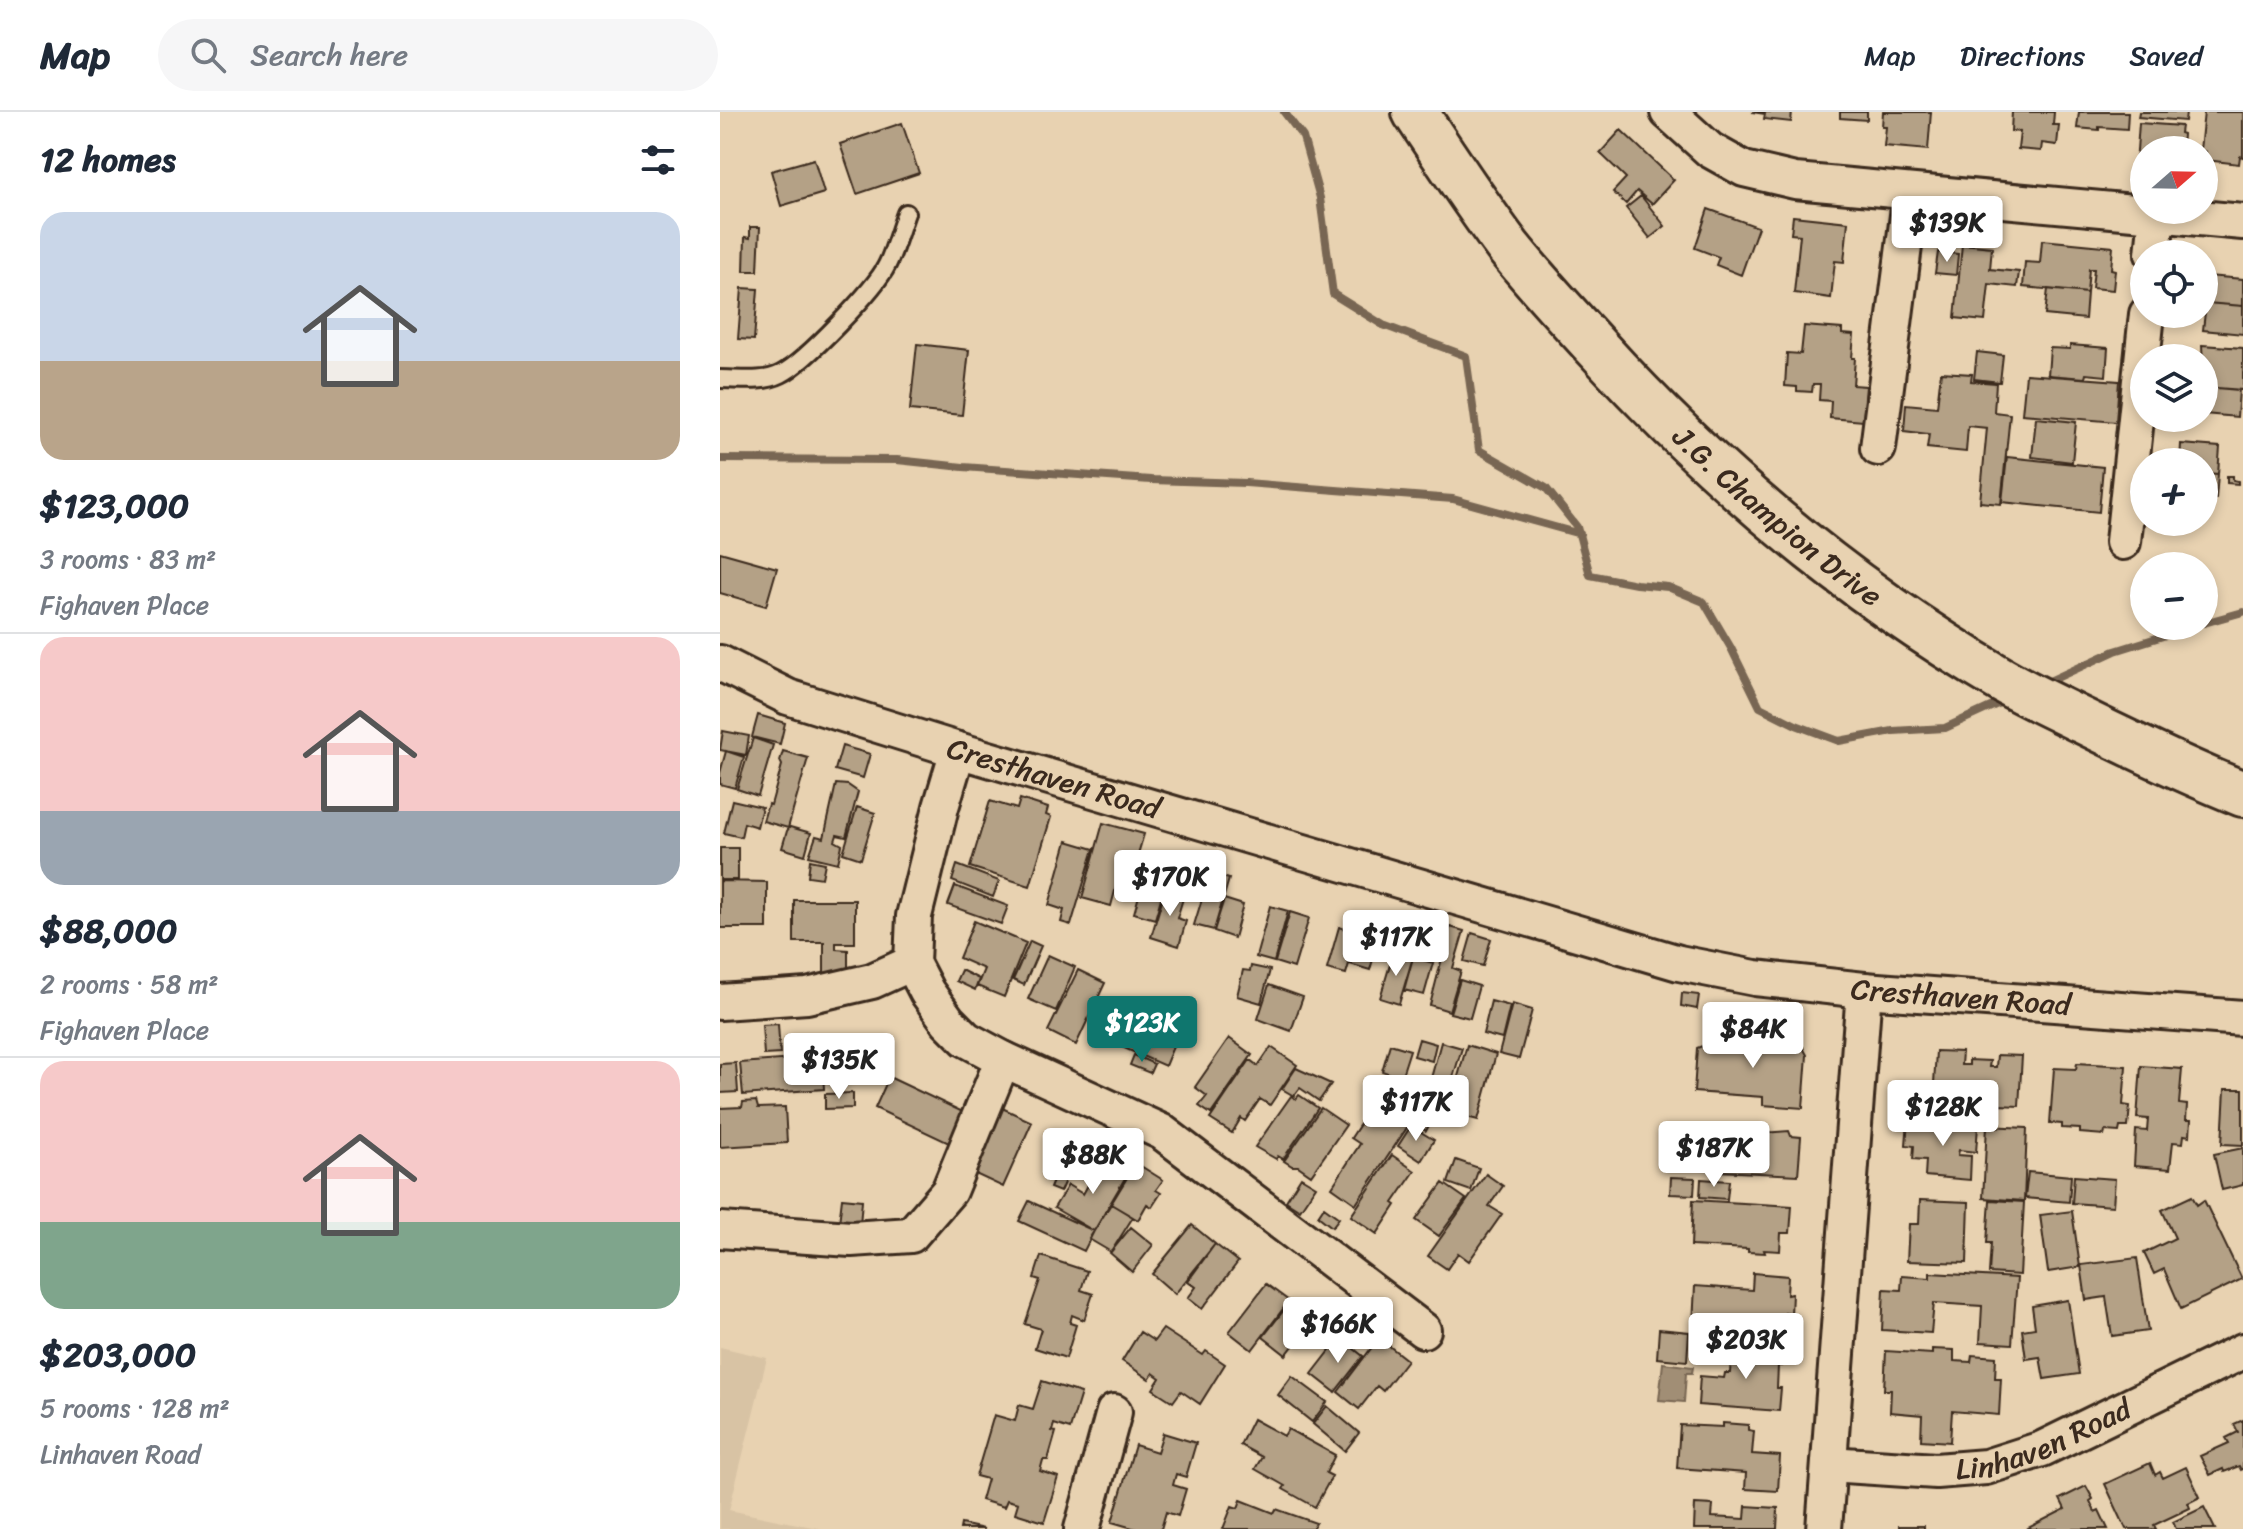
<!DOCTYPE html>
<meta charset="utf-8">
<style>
:root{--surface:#fff;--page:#f6f6f7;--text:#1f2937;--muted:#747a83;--line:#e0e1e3;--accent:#0f766e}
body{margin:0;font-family:Sriracha,sans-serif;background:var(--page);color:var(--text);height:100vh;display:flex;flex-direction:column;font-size:30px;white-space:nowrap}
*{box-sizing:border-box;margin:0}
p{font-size:26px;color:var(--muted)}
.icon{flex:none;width:44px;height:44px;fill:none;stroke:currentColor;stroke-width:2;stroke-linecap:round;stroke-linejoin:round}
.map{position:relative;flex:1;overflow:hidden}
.sheet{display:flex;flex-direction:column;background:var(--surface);width:720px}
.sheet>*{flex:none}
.needle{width:52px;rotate:70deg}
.buttons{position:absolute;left:1410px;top:24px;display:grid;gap:16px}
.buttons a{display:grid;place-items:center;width:88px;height:88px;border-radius:50%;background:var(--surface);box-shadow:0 4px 12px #0003;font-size:40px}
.price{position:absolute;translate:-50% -68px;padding:0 18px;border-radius:8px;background:#fff;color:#222;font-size:26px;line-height:52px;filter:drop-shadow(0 2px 4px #0008)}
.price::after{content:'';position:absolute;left:50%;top:48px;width:24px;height:18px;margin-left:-12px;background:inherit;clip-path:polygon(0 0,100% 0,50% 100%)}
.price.on{background:var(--accent);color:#fff}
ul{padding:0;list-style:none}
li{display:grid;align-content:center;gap:16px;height:424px;padding:0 40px}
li+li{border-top:2px solid var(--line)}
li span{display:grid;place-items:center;height:248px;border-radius:24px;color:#555}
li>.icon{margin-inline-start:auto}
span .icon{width:144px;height:144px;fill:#fffc;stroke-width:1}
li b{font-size:34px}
h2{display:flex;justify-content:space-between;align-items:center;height:96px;padding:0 40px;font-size:34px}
header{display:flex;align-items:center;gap:48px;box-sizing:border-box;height:112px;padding:0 40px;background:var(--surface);border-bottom:2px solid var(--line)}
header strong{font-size:38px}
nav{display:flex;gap:44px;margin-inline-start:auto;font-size:28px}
.search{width:560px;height:72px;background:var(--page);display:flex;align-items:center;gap:20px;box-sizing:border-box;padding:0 28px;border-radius:44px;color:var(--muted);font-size:30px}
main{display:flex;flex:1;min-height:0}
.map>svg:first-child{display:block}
</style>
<header>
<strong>Map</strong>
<div class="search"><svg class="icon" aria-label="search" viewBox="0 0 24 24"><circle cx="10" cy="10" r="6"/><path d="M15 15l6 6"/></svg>Search here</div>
<nav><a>Map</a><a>Directions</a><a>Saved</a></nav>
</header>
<main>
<section class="sheet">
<h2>12 homes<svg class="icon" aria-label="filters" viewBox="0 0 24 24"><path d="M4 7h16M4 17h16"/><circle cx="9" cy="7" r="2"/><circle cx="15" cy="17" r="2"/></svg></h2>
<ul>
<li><span style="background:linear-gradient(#c9d6e8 60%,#b9a48a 0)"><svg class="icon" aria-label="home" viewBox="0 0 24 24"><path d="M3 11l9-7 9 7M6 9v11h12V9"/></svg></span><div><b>$123,000</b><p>3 rooms · 83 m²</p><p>Fighaven Place</p></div></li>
<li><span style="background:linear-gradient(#f6c9c9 70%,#9aa5b1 0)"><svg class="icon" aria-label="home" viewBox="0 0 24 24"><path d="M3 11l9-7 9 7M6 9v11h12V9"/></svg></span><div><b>$88,000</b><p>2 rooms · 58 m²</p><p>Fighaven Place</p></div></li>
<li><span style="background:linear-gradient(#f6c9c9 65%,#7fa58c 0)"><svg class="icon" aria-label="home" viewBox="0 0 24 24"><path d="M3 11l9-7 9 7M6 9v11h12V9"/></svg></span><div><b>$203,000</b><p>5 rooms · 128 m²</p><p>Linhaven Road</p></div></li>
</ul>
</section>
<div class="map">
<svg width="1523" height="1417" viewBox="0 0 1523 1417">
<rect width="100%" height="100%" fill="#e8d2b1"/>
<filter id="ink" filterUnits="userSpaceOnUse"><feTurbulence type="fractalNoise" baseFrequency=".0125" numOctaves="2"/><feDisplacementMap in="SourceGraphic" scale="16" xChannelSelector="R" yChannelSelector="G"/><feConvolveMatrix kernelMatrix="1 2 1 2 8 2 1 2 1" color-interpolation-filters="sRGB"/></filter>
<g filter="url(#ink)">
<path fill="#d8c3a4" d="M0 1235 47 1246 9 1398 102 1417H0Z"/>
<path fill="#a18e75" stroke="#786652" stroke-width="2" d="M943 1251 973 1255 972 1261H966L964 1290 939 1288Z"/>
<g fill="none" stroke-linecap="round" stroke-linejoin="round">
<path stroke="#786652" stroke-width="8" d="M564 0 583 25 600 86 613 182 663 213 746 244 759 338 826 376 857 415 870 463 916 472 948 475 984 490 1011 536 1040 595 1076 613 1119 629 1173 619 1225 616 1286 588
M0 347 177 348 243 355 431 368 526 371 733 387 860 422
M1484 511 1523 500
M1321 573 1395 539 1475 514"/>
</g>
<path fill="#b4a186" stroke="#3b2a1e" stroke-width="2" d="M1032 0H1072L1071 10 1044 7 1045 2Z
M1120 0H1147V8L1120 6Z
M1163 0H1211L1208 38 1164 34 1166 15H1162Z
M1292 0H1334L1333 13H1339L1337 33 1322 31 1321 39 1298 37 1300 20 1291 19Z
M1359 0H1408L1407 17 1379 15V18L1357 16Z
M1419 0H1466L1465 9 1418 5Z
M1484 0H1523V45L1520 44 1519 52 1486 48V40L1480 38Z
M182 11 199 61 137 82 120 32Z
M1419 11 1461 14 1460 21 1463 22 1462 38H1424V53L1416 52Z
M901 18 954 68 932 92 917 79 906 92 893 80 906 66 880 41Z
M94 47 104 81 61 94 51 59Z
M921 84 945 114 930 126 906 96Z
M988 97 1038 115 1021 163 996 153 999 145 975 136Z
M1073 104 1128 110 1124 150 1115 149 1111 186 1074 181 1080 123 1071 122Z
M30 115H40L38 159H24L25 125 30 126Z
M1322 128 1393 135 1391 157 1395 158 1393 178 1372 176 1374 157H1369L1367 181 1303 175 1305 150 1320 151Z
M1242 132 1272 135 1270 157 1299 160 1297 175 1269 172 1265 209 1235 206Z
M1218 140 1238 142 1236 163 1215 161Z
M1487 164 1523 167V194L1486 191Z
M22 176 38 177 34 228 18 227Z
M1328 177 1367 181 1365 207 1325 203Z
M1486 191 1523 194V222L1483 218Z
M1084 214 1122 217V222L1134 223 1132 246H1135L1133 273 1146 274 1143 309 1110 306 1111 289 1099 288 1100 272H1093L1092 280 1077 279V275L1065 274 1067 241 1081 242Z
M197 232 249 238 242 303 190 298Z
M1350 233 1388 236 1386 264 1366 262 1365 266 1328 263 1330 236 1350 237Z
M1482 233 1523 236V278L1484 275Z
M1257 240 1283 243 1280 270 1254 267Z
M1221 260 1252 262 1251 269 1276 271 1274 300 1290 302 1281 392 1260 390 1267 316 1248 314 1246 340 1207 336 1209 322 1184 319 1186 292 1217 295Z
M1306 262 1399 269 1396 310 1302 302Z
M1484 275 1519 278 1517 305 1484 302Z
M1316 306 1356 310 1352 350 1312 345Z
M1461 332 1500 335 1498 362 1484 361V350H1460Z
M1287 345 1383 355 1379 400 1282 390Z
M1484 361 1498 362 1496 387 1484 386Z
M1507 364H1513V368L1518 369V372L1507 371Z
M0 440 57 456 46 494 0 481Z
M38 603 65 611 60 632 32 625Z
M3 619 29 624 26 643 0 638Z
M33 626 53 633 38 684 17 677Z
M122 634 150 642 143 666 115 658Z
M6 639 24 645 15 676 0 672V661Z
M63 639 88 646 68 716 43 709 48 692 51 693 62 653 60 649Z
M116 672 128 673 138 680 126 725 117 723 115 729 122 733 118 751 89 744 96 724 104 726Z
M300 687 328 696 326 703 331 705 310 774 250 755 270 689 297 697Z
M12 688 42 695 37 715 24 711 21 725 4 721Z
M137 695 155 701 141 747 123 741Z
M383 711 424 722 415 752 403 749 391 794 362 786Z
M70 715 91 721 85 743 62 736 67 719Z
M347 729 374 737 351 813 341 810 344 798 329 793Z
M0 736H18V768H0Z
M431 742 452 748 435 807 414 801Z
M90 748 105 751 102 766 88 764Z
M237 753 279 769 273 785 232 769Z
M490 761 509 767 494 818 474 813Z
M0 769 47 770V816H0Z
M235 774 288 794 281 812 228 793Z
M446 775 465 780 457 806 466 809 459 834 431 825Z
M504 787 523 793 514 826 494 819Z
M74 788H135V831H116V837L128 838V857L104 867V830H74Z
M550 794 568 799 554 850 536 845Z
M570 800 589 806 574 856 555 850Z
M254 809 306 831 284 885 257 874 264 857 239 846Z
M619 815 638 821 626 862 607 857Z
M730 815 744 819 733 856 741 859 729 899 710 893Z
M640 820 659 826 650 858 630 852Z
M752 821 771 827 763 854 744 849Z
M310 829 321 834 304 873 293 868Z
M674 839 693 845 679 892 660 886Z
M694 842 704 845 703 848 713 851 704 883 684 878Z
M328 843 355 855 336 899 308 887Z
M531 854 550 858 541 891 517 884 523 858 530 859Z
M241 858 259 867 255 878 236 869Z
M358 858 385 871 356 933 328 919Z
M740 868 759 874 750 906 730 901Z
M549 873 583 885 571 919 538 907Z
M962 881 979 883 977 897 961 894Z
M406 889 462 913 445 954 388 929Z
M771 889 790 894 782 927 763 922Z
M792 892 812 898 799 947 779 942Z
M58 912 60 942 44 943 42 913Z
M1006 925 1080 930 1087 943 1083 996 1043 993V985L974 980 977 936Z
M509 926 532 943 491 1002 479 994 487 984 475 975Z
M699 927 716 932 712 949 694 944Z
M721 930 742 936 731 972 711 966Z
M670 932 690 938 681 966 662 959Z
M747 933 776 942 758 1008 728 1000Z
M551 935 577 953 550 993 540 987 525 1009 521 1006 512 1021 490 1007 530 948 538 954Z
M1216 939 1242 940 1241 953H1249V948L1270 949 1269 955H1276L1277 943 1302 944 1299 994 1278 993V1008L1233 1004 1234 990 1213 988Z
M414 943 434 952 430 961 410 953Z
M102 945 104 977 23 983 20 951Z
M16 951 18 980 0 981V952Z
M1357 951 1406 954 1403 993 1410 994 1408 1015H1400L1399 1020 1385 1019 1384 1023 1360 1021V1017L1342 1016V1012L1330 1011 1334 956 1356 957Z
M1421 954 1462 957 1459 992 1467 993 1466 1008H1471L1470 1024 1464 1023 1463 1031 1453 1030 1450 1057 1414 1054 1416 1018 1427 1019 1428 1007 1417 1006Z
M576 956 611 972 599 989 580 976 574 984 562 977Z
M169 965 245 1001 231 1032 155 996Z
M1505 977H1523V1033L1502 1032Z
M661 980 672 988 665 999 688 1014 636 1092 612 1075 640 1032 631 1026Z
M133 981V996L105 997V982Z
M579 983 598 996 563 1047 558 1044 556 1047 535 1035 571 984 576 987Z
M36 989 38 996 65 995 67 1031 0 1035V996L22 995 23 990Z
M280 995 312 1010 283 1075 251 1060Z
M601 996 626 1013 591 1063 578 1054H572L564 1049Z
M702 997 714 1004 706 1019 693 1011Z
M1188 1009 1258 1014 1256 1040 1239 1038 1238 1043 1251 1044 1250 1068 1205 1064 1206 1048 1193 1047 1194 1034 1186 1033Z
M691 1014 714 1028 701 1049 678 1034Z
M1267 1014 1307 1016 1304 1089 1263 1086Z
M1000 1019 1043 1021 1069 1019 1071 1024 1081 1025 1078 1063 998 1059Z
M1523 1036V1073L1502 1078 1494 1042Z
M672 1043 695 1059 673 1091 676 1093 657 1122 631 1104Z
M383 1046 408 1061 374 1119 334 1096 348 1073 363 1082Z
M736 1048 759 1056 751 1079 728 1071Z
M416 1051 443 1068 436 1078 441 1081 432 1095 427 1092 418 1108 391 1092Z
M1308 1060 1351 1064 1349 1090 1305 1086Z
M336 1062 346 1066 340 1080 330 1076Z
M766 1062 783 1074 769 1094 782 1102 749 1149 738 1141 727 1157 708 1144Z
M1354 1064 1395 1067 1393 1094 1352 1091Z
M581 1065 596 1074 580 1098 566 1089Z
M951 1065 975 1066 974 1083 950 1082Z
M981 1067 1009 1069 1007 1087 980 1085Z
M723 1071 746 1087 719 1124 696 1108Z
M1472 1084 1477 1093 1484 1088 1522 1167 1461 1197 1444 1157 1434 1162 1424 1141 1455 1126 1442 1098Z
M122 1086 142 1088 140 1113 119 1111Z
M973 1088 1072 1094 1070 1121H1061L1060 1139 1044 1138 1045 1141 1028 1140V1137L971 1134Z
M1200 1088 1249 1090 1247 1151 1187 1149 1189 1112H1199Z
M1270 1088 1304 1090 1300 1163 1269 1161 1271 1131H1267Z
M309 1089 374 1119 364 1139 299 1109Z
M391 1092 413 1105 391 1140 369 1127Z
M604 1095 619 1106 612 1115 598 1104Z
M1352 1099 1360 1155 1328 1160 1320 1103Z
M472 1113 495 1132 455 1182 432 1162Z
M411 1115 433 1133 412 1160 390 1141Z
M495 1132 518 1150 482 1197 468 1186 476 1175 468 1169Z
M321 1144 367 1159 361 1178 373 1182 364 1208 352 1203 350 1211 356 1213 346 1246 315 1236 321 1217 305 1212 320 1168 314 1166Z
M1417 1146 1428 1219 1392 1224 1386 1185 1366 1188 1361 1153Z
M1033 1161 1068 1164 1067 1183 1072 1182 1071 1202 1065 1201 1064 1218 973 1212 975 1174 1032 1178Z
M1210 1161 1297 1166 1292 1232 1260 1230 1262 1194 1214 1191 1211 1221 1162 1218 1164 1177 1181 1178 1182 1164 1210 1166Z
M546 1172 569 1189 532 1238 509 1220Z
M1348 1188 1359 1262 1324 1267 1320 1245 1306 1247 1302 1218 1315 1216 1312 1194Z
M571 1189 594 1207 566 1243 543 1225Z
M443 1217 483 1243 486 1239 505 1252 480 1292 461 1279 453 1290 433 1277 440 1266 433 1261 429 1267 402 1249 420 1220 434 1229Z
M939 1217 969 1220 967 1249 937 1246Z
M620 1226 643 1244 615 1280 592 1262Z
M659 1226 687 1248 663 1279 657 1274 639 1297 618 1280Z
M1012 1232 1064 1236 1062 1254H1058L1057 1276H1061L1059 1299 978 1293 980 1264 1004 1266 1005 1261H1010Z
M1212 1237 1234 1238V1249L1251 1250 1252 1243 1276 1245 1275 1266H1281L1279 1303 1232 1299 1230 1330 1201 1328 1202 1303 1170 1300 1171 1278H1164L1166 1239 1212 1242Z
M572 1264 607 1290 592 1310 558 1283Z
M322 1269 361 1281 350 1317 334 1312 332 1319 336 1320 328 1348H323L320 1359 338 1365 324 1410 295 1401 298 1391 287 1388 284 1395 261 1388 267 1367 256 1364 274 1303 295 1309 299 1293 313 1297Z
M607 1294 639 1321 625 1339 593 1312Z
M533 1307 564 1324 568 1317 615 1343 606 1361 612 1364 595 1395 563 1377 565 1374 535 1357 542 1345 520 1333Z
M1523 1308V1357L1521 1358 1519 1354 1504 1360 1503 1357 1490 1363 1480 1344 1509 1331 1506 1326 1518 1320 1514 1312Z
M1003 1311 1028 1313V1318L1034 1319 1032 1342 1060 1344 1058 1379 1025 1377 1026 1361 957 1356 960 1313 1003 1315Z
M443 1321 476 1331 466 1365 456 1362 453 1373 466 1377 458 1404 446 1400 441 1417H416L392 1410 415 1333 437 1340Z
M1430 1351 1435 1363 1440 1360 1443 1366 1466 1355 1480 1385 1468 1391 1470 1396 1434 1413 1436 1417H1406L1385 1372Z
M1366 1374 1373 1387 1370 1389 1375 1400 1379 1398 1388 1417H1309L1308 1416 1345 1397 1340 1387Z
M521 1388 554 1401 556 1397 596 1411 593 1417H503L512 1394 518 1396Z
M975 1392 993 1393 992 1405 1025 1407 1026 1394 1058 1396 1057 1417H974Z
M1484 1395 1495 1417H1456L1453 1410Z
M241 1412 264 1417H240Z
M1179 1414H1204V1417H1179Z"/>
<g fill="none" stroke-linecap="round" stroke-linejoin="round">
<defs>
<path id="lane" d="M0 267C19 267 43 271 61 262 84 251 156 176 167 153 175 137 180 117 186 101"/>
<g id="street">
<path d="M948 0 990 38 1024 57 1075 69 1523 110"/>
<path d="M1433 142 1437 103"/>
<path d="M1158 336 1191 80"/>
<path d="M1403 430 1427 202"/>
<path id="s1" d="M0 551 68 585 238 638 959 851 1035 866 1144 878 1523 906"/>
<path d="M238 638 221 695 194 804 192 851 207 880 228 909 246 927 283 947 442 1020 703 1218"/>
<path d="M0 890 87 884 152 869 192 851"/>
<path d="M0 1118 131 1127 191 1123 229 1079 283 947"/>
<path id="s2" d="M1109 1352 1216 1359 1266 1355 1322 1337 1523 1239"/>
<path d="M362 1417 394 1300"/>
<path d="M1104 1417 1144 878"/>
</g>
<g id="secondary">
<path id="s3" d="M695 0C725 45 755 91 788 135 816 170 846 202 876 235 994 365 1130 479 1282 568 1308 583 1336 596 1363 609 1416 635 1468 660 1523 682"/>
</g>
</defs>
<use href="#lane" stroke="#3b2a1e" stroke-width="22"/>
<use href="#street" stroke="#3b2a1e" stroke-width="40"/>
<use href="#secondary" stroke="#3b2a1e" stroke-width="50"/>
<use href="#lane" stroke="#e8d2b1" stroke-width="16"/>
<use href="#street" stroke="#e8d2b1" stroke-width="34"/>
<use href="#secondary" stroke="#e8d2b1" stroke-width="44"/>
</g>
</g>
<g text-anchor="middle" stroke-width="7" stroke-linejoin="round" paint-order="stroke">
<g font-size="30" fill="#3b2a1e" stroke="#e8d2b1">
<text dy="10" stroke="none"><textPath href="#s3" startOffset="546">J.G. Champion Drive</textPath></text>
<text dy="10" stroke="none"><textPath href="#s1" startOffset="354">Cresthaven Road</textPath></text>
<text dy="10" stroke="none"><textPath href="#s1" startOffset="1290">Cresthaven Road</textPath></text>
<text dy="10" stroke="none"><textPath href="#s2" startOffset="220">Linhaven Road</textPath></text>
</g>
</g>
</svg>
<div class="buttons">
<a><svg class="needle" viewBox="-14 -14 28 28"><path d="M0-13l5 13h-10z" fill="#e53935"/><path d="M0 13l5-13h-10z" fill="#747a83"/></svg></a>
<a><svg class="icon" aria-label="locate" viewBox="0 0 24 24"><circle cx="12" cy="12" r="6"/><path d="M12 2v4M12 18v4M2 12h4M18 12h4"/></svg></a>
<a><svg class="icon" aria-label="layers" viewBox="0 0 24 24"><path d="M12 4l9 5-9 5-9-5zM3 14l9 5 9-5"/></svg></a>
<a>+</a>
<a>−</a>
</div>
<b class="price" style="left:1227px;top:152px">$139K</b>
<b class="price" style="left:450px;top:806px">$170K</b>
<b class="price" style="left:676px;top:866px">$117K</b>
<b class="price on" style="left:422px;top:952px">$123K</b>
<b class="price" style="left:1033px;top:958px">$84K</b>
<b class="price" style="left:119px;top:989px">$135K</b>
<b class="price" style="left:696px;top:1031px">$117K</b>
<b class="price" style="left:1223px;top:1036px">$128K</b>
<b class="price" style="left:994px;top:1077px">$187K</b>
<b class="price" style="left:373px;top:1084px">$88K</b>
<b class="price" style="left:618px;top:1253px">$166K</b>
<b class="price" style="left:1026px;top:1269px">$203K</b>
</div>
</main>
